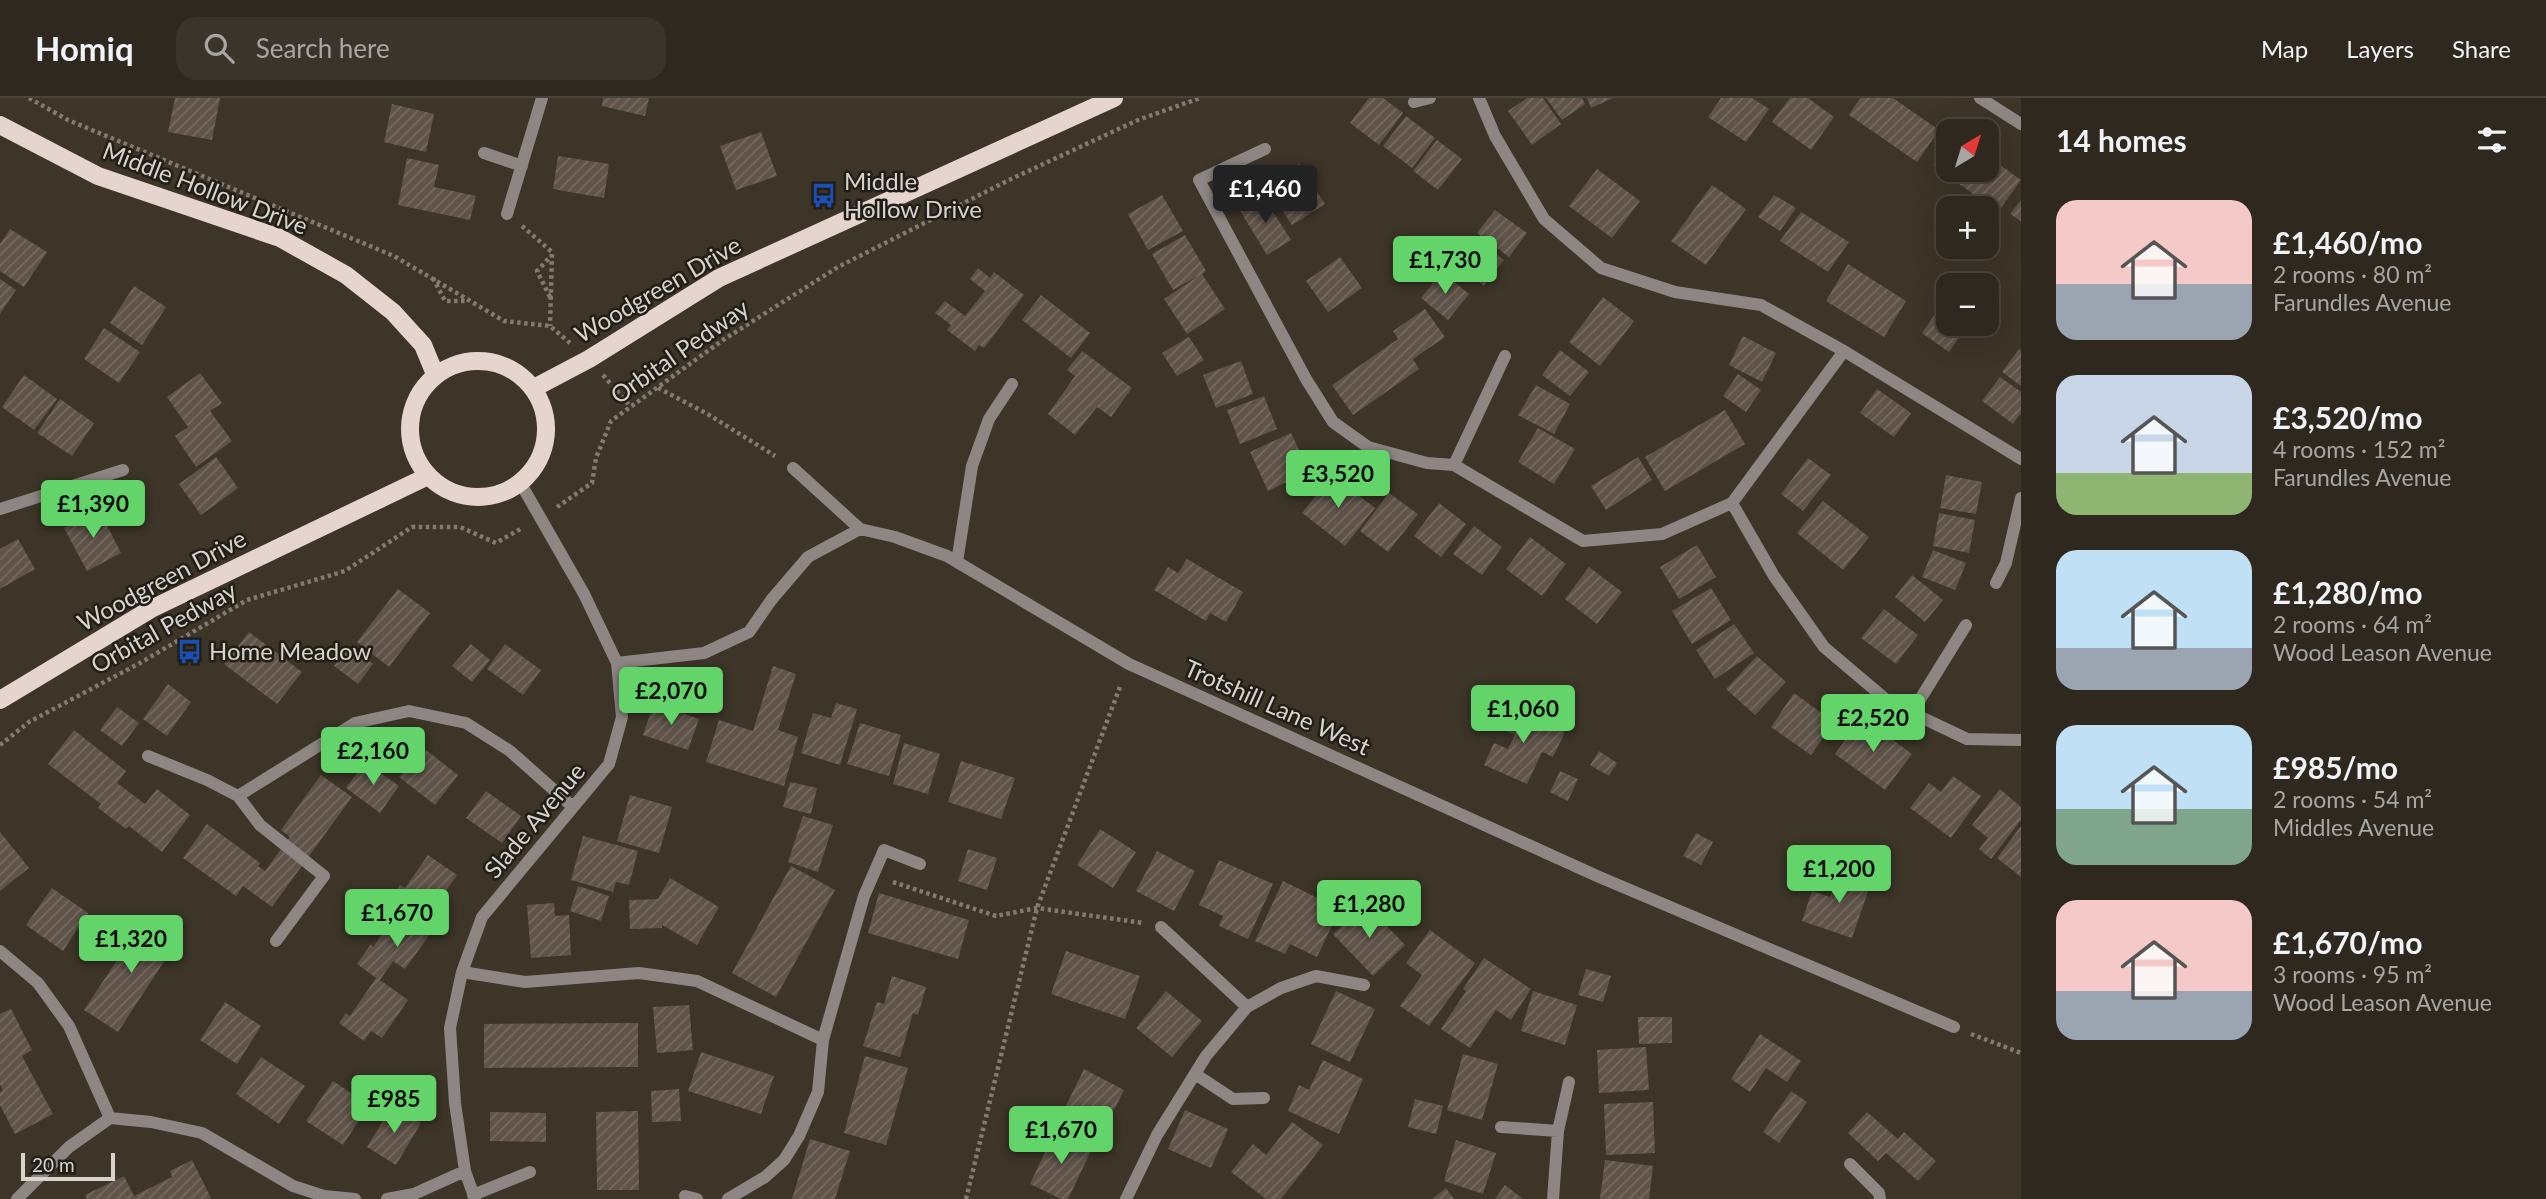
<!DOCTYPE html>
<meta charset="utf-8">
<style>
:root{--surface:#2e281e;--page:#3a342b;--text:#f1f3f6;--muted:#a7a6a4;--line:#49443c;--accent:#63d469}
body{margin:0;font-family:Lato,sans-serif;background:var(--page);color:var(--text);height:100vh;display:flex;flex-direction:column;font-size:26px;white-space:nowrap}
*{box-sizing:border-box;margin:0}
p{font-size:23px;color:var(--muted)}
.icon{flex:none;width:38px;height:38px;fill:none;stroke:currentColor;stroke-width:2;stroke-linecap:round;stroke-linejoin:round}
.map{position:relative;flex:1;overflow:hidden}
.side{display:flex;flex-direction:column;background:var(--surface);width:525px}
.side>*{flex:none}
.needle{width:46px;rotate:38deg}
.controls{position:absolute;left:1936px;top:21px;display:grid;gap:14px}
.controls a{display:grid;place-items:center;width:63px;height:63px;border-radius:14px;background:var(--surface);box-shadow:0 7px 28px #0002,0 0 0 2px var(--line);font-size:35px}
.scale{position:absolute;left:21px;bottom:18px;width:94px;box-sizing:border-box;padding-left:7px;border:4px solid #d7d3cb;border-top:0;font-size:19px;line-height:24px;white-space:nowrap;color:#d7d3cb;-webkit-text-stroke:5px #211d17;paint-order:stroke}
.price{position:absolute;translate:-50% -60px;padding:0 16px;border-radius:7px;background:var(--accent);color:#111;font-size:23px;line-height:46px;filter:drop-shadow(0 2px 4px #0008)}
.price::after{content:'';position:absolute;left:50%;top:42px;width:21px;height:16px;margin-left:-10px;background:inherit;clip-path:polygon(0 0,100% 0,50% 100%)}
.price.current{background:#222;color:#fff}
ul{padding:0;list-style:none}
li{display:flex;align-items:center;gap:21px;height:175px;padding:0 35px}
li span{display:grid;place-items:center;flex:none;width:196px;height:140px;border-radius:21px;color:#555}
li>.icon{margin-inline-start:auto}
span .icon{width:84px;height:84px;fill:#fffc;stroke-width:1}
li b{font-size:30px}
h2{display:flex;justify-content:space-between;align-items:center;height:84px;padding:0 35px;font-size:30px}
header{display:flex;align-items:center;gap:42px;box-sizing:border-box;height:98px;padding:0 35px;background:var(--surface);border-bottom:2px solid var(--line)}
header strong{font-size:33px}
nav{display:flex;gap:38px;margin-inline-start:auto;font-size:24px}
.search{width:490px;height:63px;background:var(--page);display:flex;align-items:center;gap:18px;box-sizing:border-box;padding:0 24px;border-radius:21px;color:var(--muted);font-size:26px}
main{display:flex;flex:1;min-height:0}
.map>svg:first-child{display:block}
</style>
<header>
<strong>Homiq</strong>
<div class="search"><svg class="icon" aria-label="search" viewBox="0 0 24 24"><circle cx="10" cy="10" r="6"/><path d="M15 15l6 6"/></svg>Search here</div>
<nav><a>Map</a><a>Layers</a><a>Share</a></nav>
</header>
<main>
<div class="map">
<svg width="2021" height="1101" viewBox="0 0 2021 1101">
<defs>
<pattern id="building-hatch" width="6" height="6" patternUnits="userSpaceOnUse" patternTransform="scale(1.75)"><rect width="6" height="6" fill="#605349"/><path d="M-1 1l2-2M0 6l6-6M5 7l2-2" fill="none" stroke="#766b62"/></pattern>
</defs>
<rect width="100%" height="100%" fill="#3d3528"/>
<path fill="url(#building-hatch)" d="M175 0H220L212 42 168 34Z
M603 0H649L645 18 602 8Z
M1369 0H1383L1403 15 1379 47 1350 25Z
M1527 0H1543L1561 26 1532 47 1508 13Z
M1546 0H1582L1585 6 1562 22Z
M1587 0H1613L1591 10Z
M1721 0H1752L1769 11 1746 44 1708 19Z
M1790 0H1808L1834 19 1811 52 1772 24Z
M1860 0H1893L1939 32 1917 64 1849 17Z
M392 6 434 16 426 54 384 44Z
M1406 18 1435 40 1412 70 1383 48Z
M761 34 777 78 736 92 720 48Z
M1437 42 1462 61 1438 92 1413 73Z
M1948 47V72H1986V57L2021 82 1998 114 1933 67Z
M558 58 609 66 604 100 553 91Z
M407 60 439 67 434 89 476 98 470 122 398 107Z
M1299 66 1325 106 1292 127 1266 87Z
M1597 71 1640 103 1612 140 1569 108Z
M1712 87 1746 111 1706 167 1671 143Z
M1162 97 1183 133 1148 152 1128 116Z
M1262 97 1291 142 1267 157 1239 111Z
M1774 97 1796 110 1780 133 1758 119Z
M2021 102V123L2010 116Z
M1495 112 1527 135 1509 159 1477 135Z
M1801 114 1849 144 1828 174 1780 143Z
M10 131 47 154 24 189 0 173V146Z
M1185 137 1206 173 1202 176 1225 211 1187 236 1164 201 1200 177 1173 192 1152 156Z
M1475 139 1504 162 1484 188 1455 166Z
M1340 159 1362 190 1328 214 1306 183Z
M1848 166 1906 203 1884 239 1826 203Z
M978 170 990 180 994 174 1024 197 984 250 979 247 975 253 947 232 951 227 935 215 945 203 965 218 985 193 970 181Z
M1442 174 1469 196 1448 222 1421 200Z
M0 181 16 192 0 216Z
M134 188 166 209 142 247 110 225Z
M1041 197 1090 235 1071 260 1022 222Z
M1948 198V226H1968L1949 254 1922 235Z
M1603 199 1634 223 1600 268 1569 244Z
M1425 211 1445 239 1413 261 1419 271 1353 317 1332 287 1398 241 1393 233Z
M104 230 140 254 119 285 84 261Z
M1743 238 1776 255 1762 284 1729 267Z
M1189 239 1204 262 1177 278 1162 255Z
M2019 251 2021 252V288L2002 274Z
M1560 252 1589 274 1570 298 1542 277Z
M1082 253 1132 290 1111 319 1097 309 1075 337 1048 316 1075 278 1067 272Z
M1241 263 1253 296 1216 310 1203 277Z
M200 275 222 305 210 313 232 343 196 369 175 338 188 329 167 299Z
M1738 276 1761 292 1746 314 1723 298Z
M24 277 57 301 34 332 2 309Z
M2000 279 2021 294V315L2013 326 1982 303Z
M1536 287 1570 306 1554 336 1518 317Z
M1877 291 1911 315 1894 339 1860 315Z
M1264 298 1277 331 1240 346 1227 312Z
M60 301 94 325 72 358 37 335Z
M1725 312 1745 346 1665 393 1645 359Z
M1538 330 1575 351 1554 386 1518 364Z
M1291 335 1309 373 1268 393 1250 354Z
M216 359 238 390 201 417 179 386Z
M1638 359 1652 382 1606 412 1591 388Z
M1808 360 1831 377 1803 413 1781 396Z
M1332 377 1375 410 1345 448 1302 415Z
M1946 377 1982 384 1976 416 1940 410Z
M1389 395 1418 416 1388 454 1360 433Z
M1823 403 1869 439 1843 472 1797 435Z
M1439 405 1466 426 1441 459 1414 438Z
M99 412 121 455 87 473 64 430Z
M1939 415 1975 422 1969 455 1933 448Z
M1474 428 1502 449 1482 477 1453 456Z
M1530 439 1566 466 1542 498 1506 471Z
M18 441 35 471 0 491V451Z
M1697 447 1716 479 1679 501 1660 469Z
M1933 452 1966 465 1955 492 1922 479Z
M1187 461 1243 494 1226 524 1210 515 1206 523 1154 492 1168 469 1178 475Z
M1589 469 1622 494 1597 526 1565 501Z
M1912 477 1943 502 1925 524 1895 499Z
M1711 490 1731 522 1692 546 1672 513Z
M398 491 430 515 389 569 357 544Z
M1884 511 1918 537 1896 566 1861 540Z
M1734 526 1754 555 1715 581 1696 552Z
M249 534 302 574 277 606 224 566Z
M471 546 490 562 472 584 452 568Z
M505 546 541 572 523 597 487 571Z
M349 548 373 566 358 586 334 568Z
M1757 558 1786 584 1755 617 1726 591Z
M773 568 796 576 778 632 798 639 784 688 706 664 719 622 753 633Z
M168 586 191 604 167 638 143 621Z
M1794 595 1834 624 1811 657 1771 629Z
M654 605 699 621 688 652 643 637Z
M836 605 857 611 840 667 801 655 813 615 831 620Z
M1509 608 1565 634 1553 659 1542 654 1527 686 1484 667 1494 645 1508 651 1515 637 1499 629Z
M117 609 139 625 122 648 100 632Z
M1862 619 1912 656 1885 692 1835 656Z
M860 625 901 637 889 678 847 666Z
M74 632 126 673 117 685 145 706 157 691 190 717 162 754 129 728 126 731 98 710 101 706 48 666Z
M904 645 940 656 928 696 893 686Z
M422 649 458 677 435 707 399 679Z
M1599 653 1617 665 1609 678 1590 667Z
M961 663 1015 680 1001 721 948 704Z
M365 664 399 688 380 715 346 690Z
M1560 673 1578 681 1568 703 1550 694Z
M321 677 352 699 272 809 243 788 236 798 183 760 207 726 260 765 258 768 265 773 290 739 281 732Z
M1953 678 1981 698 1951 740 1910 710 1929 685 1941 694Z
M790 684 817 690 811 716 783 709Z
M2000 691 2021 709V722L1991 761 1979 751 1988 740 1972 727Z
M486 693 521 718 502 745 466 720Z
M630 697 672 709 659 755 617 743Z
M803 718 833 727 818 774 788 764Z
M2021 728V779L1997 760Z
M1100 731 1136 754 1113 790 1077 767Z
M0 734 29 770 0 793Z
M1696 735 1713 744 1701 767 1683 758Z
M583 738 638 753 629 787 616 784 613 794 571 782Z
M968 751 997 760 987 792 958 783Z
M1157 753 1195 773 1174 813 1136 793Z
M428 757 457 777 434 810 427 806 414 825 430 836 405 871 393 863 380 882 408 902 382 940 371 933 364 943 339 925 346 915 350 918 376 880 357 866 371 846 373 849 398 814 387 806 400 787 405 790Z
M1219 762 1273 786 1248 841 1219 828 1223 818 1199 807Z
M791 768 835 792 776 899 732 875Z
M1840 771 1872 782 1852 840 1802 823 1812 793 1830 799Z
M670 780 719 809 697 847 662 827V830L630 831 629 802 658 801Z
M1283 783 1340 811 1317 859 1290 846 1285 856 1255 843Z
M578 788 609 798 601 823 570 813Z
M52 790 88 815 63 853 26 827Z
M879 795 969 822 958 861 868 835Z
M554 805 555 818 569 817 571 857 531 860 527 807Z
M1365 805 1405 847 1373 878 1333 836Z
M145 820 178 842 118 934 84 912Z
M1430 832 1475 865 1429 928 1400 908 1422 877 1406 865Z
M1066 853 1140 878 1125 921 1051 896Z
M1484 860 1531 891 1511 922 1496 912 1470 950 1441 931 1466 893 1463 891Z
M1586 871 1611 878 1603 904 1578 897Z
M892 878 926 889 918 917 913 915 900 959 863 948 877 904 884 906Z
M1166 893 1202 923 1172 959 1136 930Z
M1336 893 1375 911 1350 964 1311 946Z
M1533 893 1577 907 1565 947 1521 933Z
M225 904 261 928 237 966 200 942Z
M689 907 693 952 657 955 653 909Z
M11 911 32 952 22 958 53 1016 15 1036 0 1007V994L3 993 0 986V916Z
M1638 919H1672V945L1639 946Z
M638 925V969L484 970V926Z
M1760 936 1801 963 1787 984 1766 970 1750 994 1731 981Z
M1646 949 1649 992 1599 995 1597 952Z
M701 954 774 978 761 1016 688 993Z
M1463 956 1498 966 1482 1022 1447 1012Z
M865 958 908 970 886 1047 844 1035Z
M261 959 305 988 279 1026 236 996Z
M1323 962 1363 981 1339 1036 1288 1013 1299 987 1309 992Z
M1084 971 1124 992 1098 1044 1058 1024Z
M333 983 369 1007 343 1047 306 1023Z
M679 991 681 1023 652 1024 651 993Z
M1791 993 1807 1004 1779 1045 1763 1034Z
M1415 1001 1443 1008 1436 1036 1408 1029Z
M1653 1004 1655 1055 1606 1057 1604 1006Z
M393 1007 421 1025 396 1067 367 1049Z
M1185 1012 1228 1031 1211 1070 1168 1051Z
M638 1013 639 1092H597L596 1014Z
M490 1014 546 1015V1044L490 1043Z
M1867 1014 1898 1041 1904 1034 1936 1063 1918 1083 1886 1055 1878 1063 1848 1035Z
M1292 1024 1323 1047 1281 1101H1266L1231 1074 1253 1046 1266 1057Z
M1055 1033 1092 1051 1068 1101H1061L1030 1086Z
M810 1041 850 1053 835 1101H792Z
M1456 1042 1496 1055 1483 1096 1444 1083Z
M192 1062 211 1100 209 1101H87L85 1097 124 1078 134 1098 172 1079 170 1073Z
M1605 1062 1653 1068 1649 1101H1600Z
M1505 1087 1523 1101H1495Z
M1446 1090 1454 1101H1432Z"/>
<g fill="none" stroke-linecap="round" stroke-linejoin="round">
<path stroke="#827b71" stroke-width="4.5" stroke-dasharray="3.5 3.5" stroke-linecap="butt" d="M29 0 68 22 394 158 504 223 550 228 570 245
M522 128 552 154 550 228
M433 180 445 203H467
M550 199 537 173 552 157
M603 277 630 308
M658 290 706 315 775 358
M557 409 592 385 596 360 611 323 723 242 838 169 1009 82 1138 22 1200 0
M0 647 29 624 140 565 247 502 345 473 412 429H460L496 445 522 430
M893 784 996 818 1037 810 1143 825
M1971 936 2021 955
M966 1101 1037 810 1121 586"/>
<path stroke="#8e8683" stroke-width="12" d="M1479 0 1495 38 1544 121 1601 170 1675 194 1761 207 1844 253 1732 405 1774 478 1824 549 1889 604 1967 641 2021 642
M1980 0 2021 26
M1414 4 1430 0
M1265 51 1199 82 1306 281 1333 324 1368 349 1427 365 1454 367 1583 443 1662 436 1732 405
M484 55 522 68
M507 116 542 0
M1844 253 2021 361
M1454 367 1505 258
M793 370 860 431
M0 411 123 372
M957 464 972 368 989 321 1012 286
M1996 485 2006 465 2021 400
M617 565 704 555 749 534 772 501 808 459 860 431 895 439 947 458 1129 566 1597 778 1954 929
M1911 616 1966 527
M148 658 207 682 238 698 355 625 409 613 466 625 510 653 573 709
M238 698 260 727 324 778 276 843
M1161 829 1247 909
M0 853 38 885 69 928 110 1020
M462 874 525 884 639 875 697 883 823 942
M1195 976 1233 1001 1264 1000
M1501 1029 1558 1033
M1850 1066 1879 1095 1880 1101
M473 1097 530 1074
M685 1098 697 1101
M17 1101 69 1049 110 1020 151 1024 202 1035 293 1088 324 1098 355 1101
M387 1101 414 1096 465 1073
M475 1101 465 1073 455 1005 450 930 462 874 482 819 609 666 622 619 617 565 584 496 521 386
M728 1101 765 1079 784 1062 799 1038 818 994 823 942 864 798 884 752 920 766
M1126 1101 1157 1037 1206 958 1247 909 1281 890 1316 878 1364 887
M1553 1101 1558 1033 1569 984"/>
<path stroke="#e6d5cf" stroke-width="18" d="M0 27 98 78 280 140 346 177 393 214 423 247 435 276
M410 331a68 68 0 1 1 136 0a68 68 0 1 1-136 0Z
M534 290 589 261 719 180 1114 0
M0 602 151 511 426 379"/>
</g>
<defs>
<symbol id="bus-bare" viewBox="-9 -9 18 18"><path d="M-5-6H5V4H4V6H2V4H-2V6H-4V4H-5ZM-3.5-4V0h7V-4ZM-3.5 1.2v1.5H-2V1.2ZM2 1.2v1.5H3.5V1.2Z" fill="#1a4fb4" stroke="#211d17" stroke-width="2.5" paint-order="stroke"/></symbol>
</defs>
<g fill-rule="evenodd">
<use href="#bus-bare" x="806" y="80" width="35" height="35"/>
<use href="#bus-bare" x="172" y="536" width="35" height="35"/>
</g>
<g text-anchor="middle" stroke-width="5" stroke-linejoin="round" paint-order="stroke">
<g font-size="24" fill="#d7d3cb" stroke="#211d17" text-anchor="start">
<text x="844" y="92">Middle<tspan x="844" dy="28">Hollow Drive</tspan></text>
<text x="209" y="562">Home Meadow</text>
</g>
<g font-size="24" fill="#d7d3cb" stroke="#211d17">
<text transform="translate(205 91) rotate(21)" y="8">Middle Hollow Drive</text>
<text transform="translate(658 192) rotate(-30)" y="8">Woodgreen Drive</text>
<text transform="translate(680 254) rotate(-35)" y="8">Orbital Pedway</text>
<text transform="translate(162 483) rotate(-28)" y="8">Woodgreen Drive</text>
<text transform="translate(164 530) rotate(-29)" y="8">Orbital Pedway</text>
<text transform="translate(1277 610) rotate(24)" y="8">Trotshill Lane West</text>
<text transform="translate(535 723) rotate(-50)" y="8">Slade Avenue</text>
</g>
</g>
</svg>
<div class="controls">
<a><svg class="needle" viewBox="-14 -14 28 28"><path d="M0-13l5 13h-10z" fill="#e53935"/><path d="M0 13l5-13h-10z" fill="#a7a6a4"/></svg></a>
<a>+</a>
<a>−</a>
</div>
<div class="scale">20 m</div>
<b class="price current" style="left:1265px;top:127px">£1,460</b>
<b class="price" style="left:1445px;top:198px">£1,730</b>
<b class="price" style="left:1338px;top:412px">£3,520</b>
<b class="price" style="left:93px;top:442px">£1,390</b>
<b class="price" style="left:671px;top:629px">£2,070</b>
<b class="price" style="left:1523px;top:647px">£1,060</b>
<b class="price" style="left:1873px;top:656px">£2,520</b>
<b class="price" style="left:373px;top:689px">£2,160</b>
<b class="price" style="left:1839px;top:807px">£1,200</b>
<b class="price" style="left:1369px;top:842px">£1,280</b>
<b class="price" style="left:397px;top:851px">£1,670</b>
<b class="price" style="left:131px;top:877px">£1,320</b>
<b class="price" style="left:394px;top:1037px">£985</b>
<b class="price" style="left:1061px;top:1068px">£1,670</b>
</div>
<section class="side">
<h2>14 homes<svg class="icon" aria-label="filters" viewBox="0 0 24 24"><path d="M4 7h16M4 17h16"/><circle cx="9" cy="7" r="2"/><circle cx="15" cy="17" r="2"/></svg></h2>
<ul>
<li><span style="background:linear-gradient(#f6c9c9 60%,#9aa5b1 0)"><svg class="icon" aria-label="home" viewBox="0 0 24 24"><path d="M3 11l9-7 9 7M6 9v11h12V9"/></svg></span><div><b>£1,460/mo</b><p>2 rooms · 80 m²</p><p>Farundles Avenue</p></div></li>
<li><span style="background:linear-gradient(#c9d6e8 70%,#8fb573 0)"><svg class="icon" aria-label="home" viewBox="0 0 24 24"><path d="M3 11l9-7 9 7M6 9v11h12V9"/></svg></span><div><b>£3,520/mo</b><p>4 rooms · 152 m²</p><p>Farundles Avenue</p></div></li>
<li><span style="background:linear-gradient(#bfe0f5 70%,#9aa5b1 0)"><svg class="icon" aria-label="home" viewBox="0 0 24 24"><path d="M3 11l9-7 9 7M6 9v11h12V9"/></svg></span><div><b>£1,280/mo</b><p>2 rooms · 64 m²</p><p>Wood Leason Avenue</p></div></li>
<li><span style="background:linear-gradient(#bfe0f5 60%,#7fa58c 0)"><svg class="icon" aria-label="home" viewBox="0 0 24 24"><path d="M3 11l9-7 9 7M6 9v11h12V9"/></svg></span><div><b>£985/mo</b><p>2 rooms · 54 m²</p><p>Middles Avenue</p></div></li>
<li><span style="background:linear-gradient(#f6c9c9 65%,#9aa5b1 0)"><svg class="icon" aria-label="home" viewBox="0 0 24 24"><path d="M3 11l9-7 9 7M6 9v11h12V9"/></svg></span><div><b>£1,670/mo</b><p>3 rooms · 95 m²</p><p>Wood Leason Avenue</p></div></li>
</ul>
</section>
</main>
